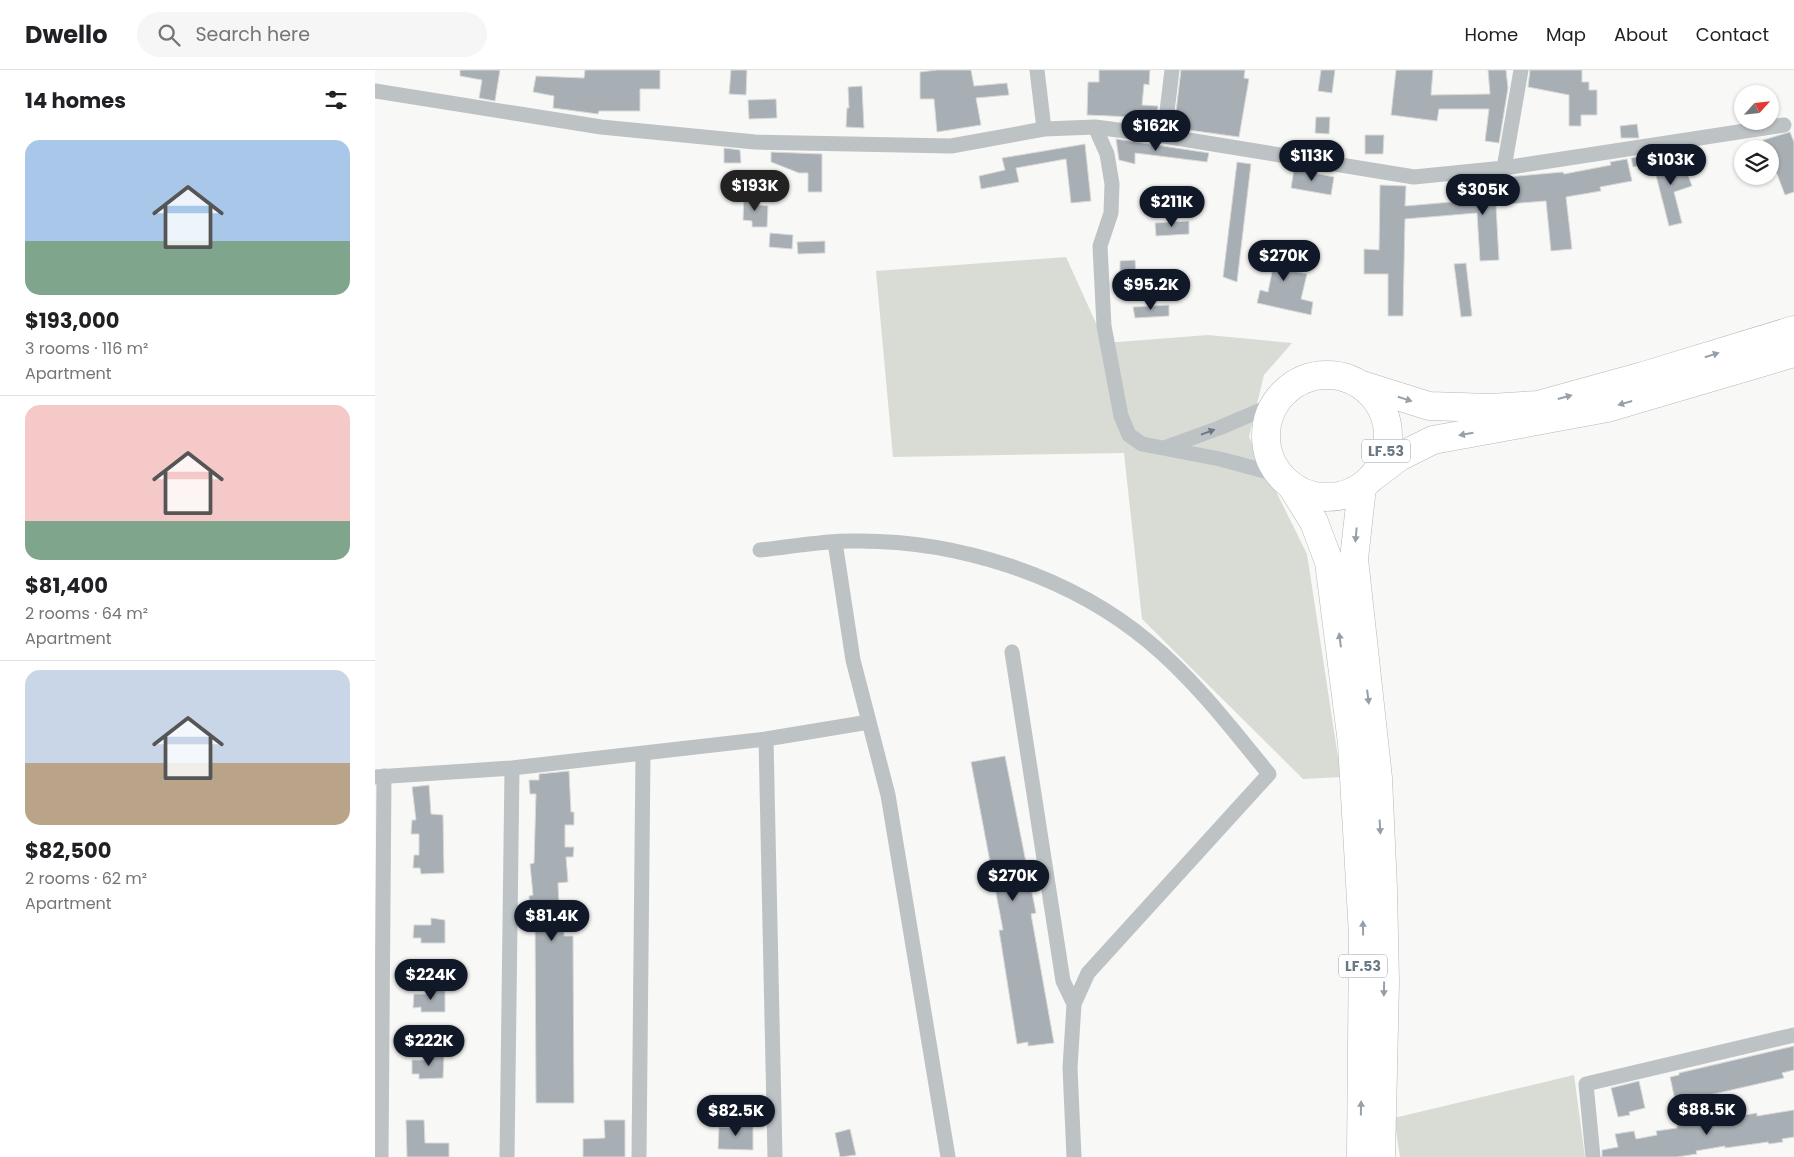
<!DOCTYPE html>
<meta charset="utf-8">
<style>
:root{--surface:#fff;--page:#f6f6f6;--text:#202124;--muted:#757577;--line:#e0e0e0;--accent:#111827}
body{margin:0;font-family:Poppins,sans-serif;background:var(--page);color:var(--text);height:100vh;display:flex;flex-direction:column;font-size:19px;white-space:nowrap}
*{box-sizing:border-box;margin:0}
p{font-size:16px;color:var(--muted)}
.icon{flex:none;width:28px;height:28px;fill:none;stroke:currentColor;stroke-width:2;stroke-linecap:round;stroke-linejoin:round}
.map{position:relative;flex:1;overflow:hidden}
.drawer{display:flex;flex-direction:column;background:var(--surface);width:375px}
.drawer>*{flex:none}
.needle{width:32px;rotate:63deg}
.buttons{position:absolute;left:1359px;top:15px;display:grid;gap:10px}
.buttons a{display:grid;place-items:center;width:45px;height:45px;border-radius:50%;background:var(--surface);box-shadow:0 1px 4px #0004;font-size:25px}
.price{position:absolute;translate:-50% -42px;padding:0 11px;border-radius:18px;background:var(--accent);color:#fff;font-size:16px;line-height:32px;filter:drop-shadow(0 1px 2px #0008)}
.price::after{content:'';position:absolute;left:50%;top:30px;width:15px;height:11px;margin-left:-8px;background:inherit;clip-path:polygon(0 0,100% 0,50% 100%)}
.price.active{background:#222;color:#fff}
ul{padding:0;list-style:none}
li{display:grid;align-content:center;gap:10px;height:265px;padding:0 25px}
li+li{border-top:1px solid var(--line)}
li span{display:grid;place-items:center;height:155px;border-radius:15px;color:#555}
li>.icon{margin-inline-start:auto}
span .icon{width:90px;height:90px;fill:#fffc;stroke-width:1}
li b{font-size:21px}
h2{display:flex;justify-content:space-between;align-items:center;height:60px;padding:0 25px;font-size:21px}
header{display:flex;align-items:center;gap:30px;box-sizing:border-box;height:70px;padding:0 25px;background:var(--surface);border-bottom:1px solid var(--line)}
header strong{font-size:24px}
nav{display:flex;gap:28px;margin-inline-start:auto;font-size:18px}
.search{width:350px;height:45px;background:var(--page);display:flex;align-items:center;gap:12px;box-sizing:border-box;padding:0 18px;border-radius:28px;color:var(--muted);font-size:19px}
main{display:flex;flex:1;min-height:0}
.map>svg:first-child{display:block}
</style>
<header>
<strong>Dwello</strong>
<div class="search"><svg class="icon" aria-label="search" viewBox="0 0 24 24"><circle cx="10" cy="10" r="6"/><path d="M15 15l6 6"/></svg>Search here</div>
<nav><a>Home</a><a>Map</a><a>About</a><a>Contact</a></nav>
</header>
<main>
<section class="drawer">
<h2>14 homes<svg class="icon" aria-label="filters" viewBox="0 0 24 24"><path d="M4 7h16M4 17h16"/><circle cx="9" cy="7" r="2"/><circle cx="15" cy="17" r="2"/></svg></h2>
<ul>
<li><span style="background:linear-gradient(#a9c7e8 65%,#7fa58c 0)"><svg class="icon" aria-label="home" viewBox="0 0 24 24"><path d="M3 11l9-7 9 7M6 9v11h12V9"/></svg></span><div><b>$193,000</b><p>3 rooms · 116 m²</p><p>Apartment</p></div></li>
<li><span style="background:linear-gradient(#f6c9c9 75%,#7fa58c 0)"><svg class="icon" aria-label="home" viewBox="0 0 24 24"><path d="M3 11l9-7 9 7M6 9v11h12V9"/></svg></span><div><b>$81,400</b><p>2 rooms · 64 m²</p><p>Apartment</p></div></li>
<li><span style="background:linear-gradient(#c9d6e8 60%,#b9a48a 0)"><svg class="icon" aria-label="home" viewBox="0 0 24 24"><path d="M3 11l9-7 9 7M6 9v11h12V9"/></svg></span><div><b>$82,500</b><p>2 rooms · 62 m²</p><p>Apartment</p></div></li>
</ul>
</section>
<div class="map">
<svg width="1419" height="1087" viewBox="0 0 1419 1087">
<rect width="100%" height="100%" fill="#f8f8f6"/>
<path fill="#d8dcd5" d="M691 187 730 273 833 265 917 273 889 305 874 367 932 484 966 707 928 709 767 549 749 383 518 387 501 201Z
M1199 1005 1210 1087H1025L1019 1048Z"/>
<path fill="#a8afb4" stroke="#dadad8" d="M85 0H125L120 31 104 28 107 10 85 6Z
M210 0H285V19H265V41H224L223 44 178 38 179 26 158 22 161 6 209 8Z
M356 0H372L371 25 354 24Z
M562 0H596L599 16 632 13 634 25 601 28 606 55 562 62 559 29H545V2Z
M724 0H775L774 15 769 14 767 35 783 36 782 48 712 45 713 12H724Z
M806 0H870L869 8 874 9 864 67 799 58Z
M946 0H960L957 23 943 21Z
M1021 0H1058L1056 25 1115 24 1113 0H1131L1133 18 1124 73 1110 71 1114 39H1064L1062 51 1016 45Z
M1155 0H1207V12H1214V20H1222V45H1206V56H1194V25L1153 17Z
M487 16 489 58 471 57 472 38H474L473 17Z
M401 29 402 48 374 49 373 30Z
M941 47H955L954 64 940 63Z
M1262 54 1264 68H1246L1245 56Z
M1415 62 1419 72V122L1410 125 1395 86V79H1392L1388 70Z
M990 65H1009L1008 84H990Z
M741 69 834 83 832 92 760 83V94L744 90Z
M710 74 716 131 696 133 691 89 641 98 644 112 606 119 604 106 630 100 627 88Z
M349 78 365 80 366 93H349Z
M396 82 447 84V122H433V103H424L396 92Z
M1288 83 1292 97 1308 91 1317 116 1299 122 1307 153 1294 156 1276 86Z
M1269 86 1270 95 1258 97 1256 88Z
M1252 89 1257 111 1225 117 1226 121 1191 127 1197 179 1176 181 1171 131 1121 135 1124 190 1105 191 1102 143 1030 149 1028 246H1013V204H989V179L1004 180 1005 115 1031 116 1030 136 1088 131 1087 124 1110 123 1109 109 1188 102 1189 104 1236 95 1235 92Z
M862 92 876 94 862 212 848 207Z
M919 99 959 107 956 125 916 118Z
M369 125 385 126 384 135 393 136 392 157H377V151L368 150Z
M814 151V164L781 166 780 153Z
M395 163 418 165 417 179 394 177Z
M450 171V183L423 184 422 172Z
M894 171 919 177 914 200 932 204 926 229 938 232 936 245 882 233 885 220 893 222 898 197 889 195Z
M760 190 761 206 745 207V191Z
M1091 193 1097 246 1086 247 1079 194Z
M794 235V246L760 248 758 237Z
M630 686 661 843 656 844 679 973 653 976V972L642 974 624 860H628L596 692Z
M194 701 196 742H199V755H190V777H199L198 787H191L193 812 183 813 185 856H189V866H198L199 1033H161L160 847H155L154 826 158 825 155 794 159 793 161 724H155L154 710H164V704Z
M54 715 56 744 68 745 69 803 46 804 45 798H38L39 785H44V764H36L37 750H41L37 717Z
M56 848 70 850V873H46V868H38L39 855H56Z
M56 918 70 919V942H46V937L38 938 39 924H56Z
M1419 976V1000L1407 1003 1409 1008 1308 1031 1307 1028 1300 1030 1295 1007 1304 1005V1003Z
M55 984 69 985 68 1008 44 1009V1004H37V990H55Z
M1264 1011 1270 1038 1254 1042 1255 1045 1243 1047 1236 1018Z
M1419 1040V1067L1407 1069 1408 1072 1394 1074 1393 1072 1350 1078V1076L1321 1081 1322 1084 1302 1087H1227V1080L1243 1077 1240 1064 1259 1061 1261 1069 1282 1065 1281 1061 1302 1058V1055L1326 1053 1325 1050 1339 1047 1340 1050 1382 1043V1046Z
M31 1050H49L50 1073H74V1087H32Z
M229 1050H250V1087H208V1069L230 1068Z
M358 1053 378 1054V1080L343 1079 344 1057 358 1058Z
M475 1059 481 1085 465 1087 460 1063Z"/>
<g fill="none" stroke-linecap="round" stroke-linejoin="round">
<defs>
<path id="highway" d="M891 366a61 61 0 1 1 122 0a61 61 0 1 1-122 0Z
M984 314 1054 336 1116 338 1163 335 1268 306 1419 260
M999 406 1024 387 1058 370 1232 338 1419 283
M916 415 939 452 954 492 977 673 988 865 986 1087
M987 417 979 489 1003 708 1008 818 1010 913 1006 1087"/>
</defs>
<use href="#highway" stroke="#b3b7ba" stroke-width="29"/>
<path stroke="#bdc2c5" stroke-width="15" d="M662 0 669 59
M0 21 226 57 380 72 576 76 669 59 720 57 789 66 1039 107 1129 98 1409 55
M720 57 732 84 737 114 736 143 725 176 729 256 746 346 754 365 767 374 845 389 905 405
M789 66 797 0
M1129 98 1146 0
M789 378 844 358 900 334
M460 472 478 590 513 725 573 1087
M385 480C415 477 446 471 476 471 580 469 694 505 774 572 820 610 857 659 894 704L713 903 699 934 695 998 699 1087
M637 582 688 911 699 934
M391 669 400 1087
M0 707 137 698 391 669 494 652
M6 1087 9 706
M132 1087 137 698
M264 1087 268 683
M1218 1087 1211 1014 1419 965"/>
<use href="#highway" stroke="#fff" stroke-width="28"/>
</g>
<defs><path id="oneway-solid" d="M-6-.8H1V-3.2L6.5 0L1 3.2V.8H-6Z" transform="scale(1.25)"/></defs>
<g fill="#97a0a8">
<use href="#oneway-solid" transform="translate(1337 285) rotate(-17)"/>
<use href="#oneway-solid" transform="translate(1190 327) rotate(-15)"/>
<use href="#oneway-solid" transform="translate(1030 329) rotate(18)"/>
<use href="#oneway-solid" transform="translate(1250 333) rotate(164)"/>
<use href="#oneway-solid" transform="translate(1091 364) rotate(170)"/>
<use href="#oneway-solid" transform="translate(981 465) rotate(95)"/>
<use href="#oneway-solid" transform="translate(965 570) rotate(-97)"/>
<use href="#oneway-solid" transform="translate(993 627) rotate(83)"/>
<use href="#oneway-solid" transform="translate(1005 757) rotate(87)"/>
<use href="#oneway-solid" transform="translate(988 858) rotate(-91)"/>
<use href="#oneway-solid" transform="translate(1009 919) rotate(91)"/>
<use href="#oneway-solid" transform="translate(986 1038) rotate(-89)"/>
</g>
<use fill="#6a7883" href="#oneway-solid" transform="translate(833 362) rotate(-20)"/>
<g text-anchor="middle" stroke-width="5" stroke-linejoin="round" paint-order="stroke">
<g fill="#fff" stroke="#97a0a8" stroke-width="1">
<rect x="987" y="369.5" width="48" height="23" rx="4"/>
<rect x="964" y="884.5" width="48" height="23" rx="4"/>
</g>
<g font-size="14" font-weight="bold" fill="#6a7883">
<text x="1011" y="386">LF.53</text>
<text x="988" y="901">LF.53</text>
</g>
</g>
</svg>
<div class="buttons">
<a><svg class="needle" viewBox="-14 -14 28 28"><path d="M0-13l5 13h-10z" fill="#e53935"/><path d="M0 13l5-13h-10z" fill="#757577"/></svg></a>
<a><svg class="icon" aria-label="layers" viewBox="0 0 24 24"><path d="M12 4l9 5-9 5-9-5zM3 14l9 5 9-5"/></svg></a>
</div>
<b class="price" style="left:781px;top:82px">$162K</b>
<b class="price" style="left:937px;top:112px">$113K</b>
<b class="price" style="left:1296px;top:116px">$103K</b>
<b class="price active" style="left:380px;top:142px">$193K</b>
<b class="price" style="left:1108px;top:146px">$305K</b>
<b class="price" style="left:797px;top:158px">$211K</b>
<b class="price" style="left:909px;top:212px">$270K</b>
<b class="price" style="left:776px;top:241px">$95.2K</b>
<b class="price" style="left:638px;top:832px">$270K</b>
<b class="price" style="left:177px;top:872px">$81.4K</b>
<b class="price" style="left:56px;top:931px">$224K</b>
<b class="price" style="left:54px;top:997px">$222K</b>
<b class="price" style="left:1332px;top:1066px">$88.5K</b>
<b class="price" style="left:361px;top:1067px">$82.5K</b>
</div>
</main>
